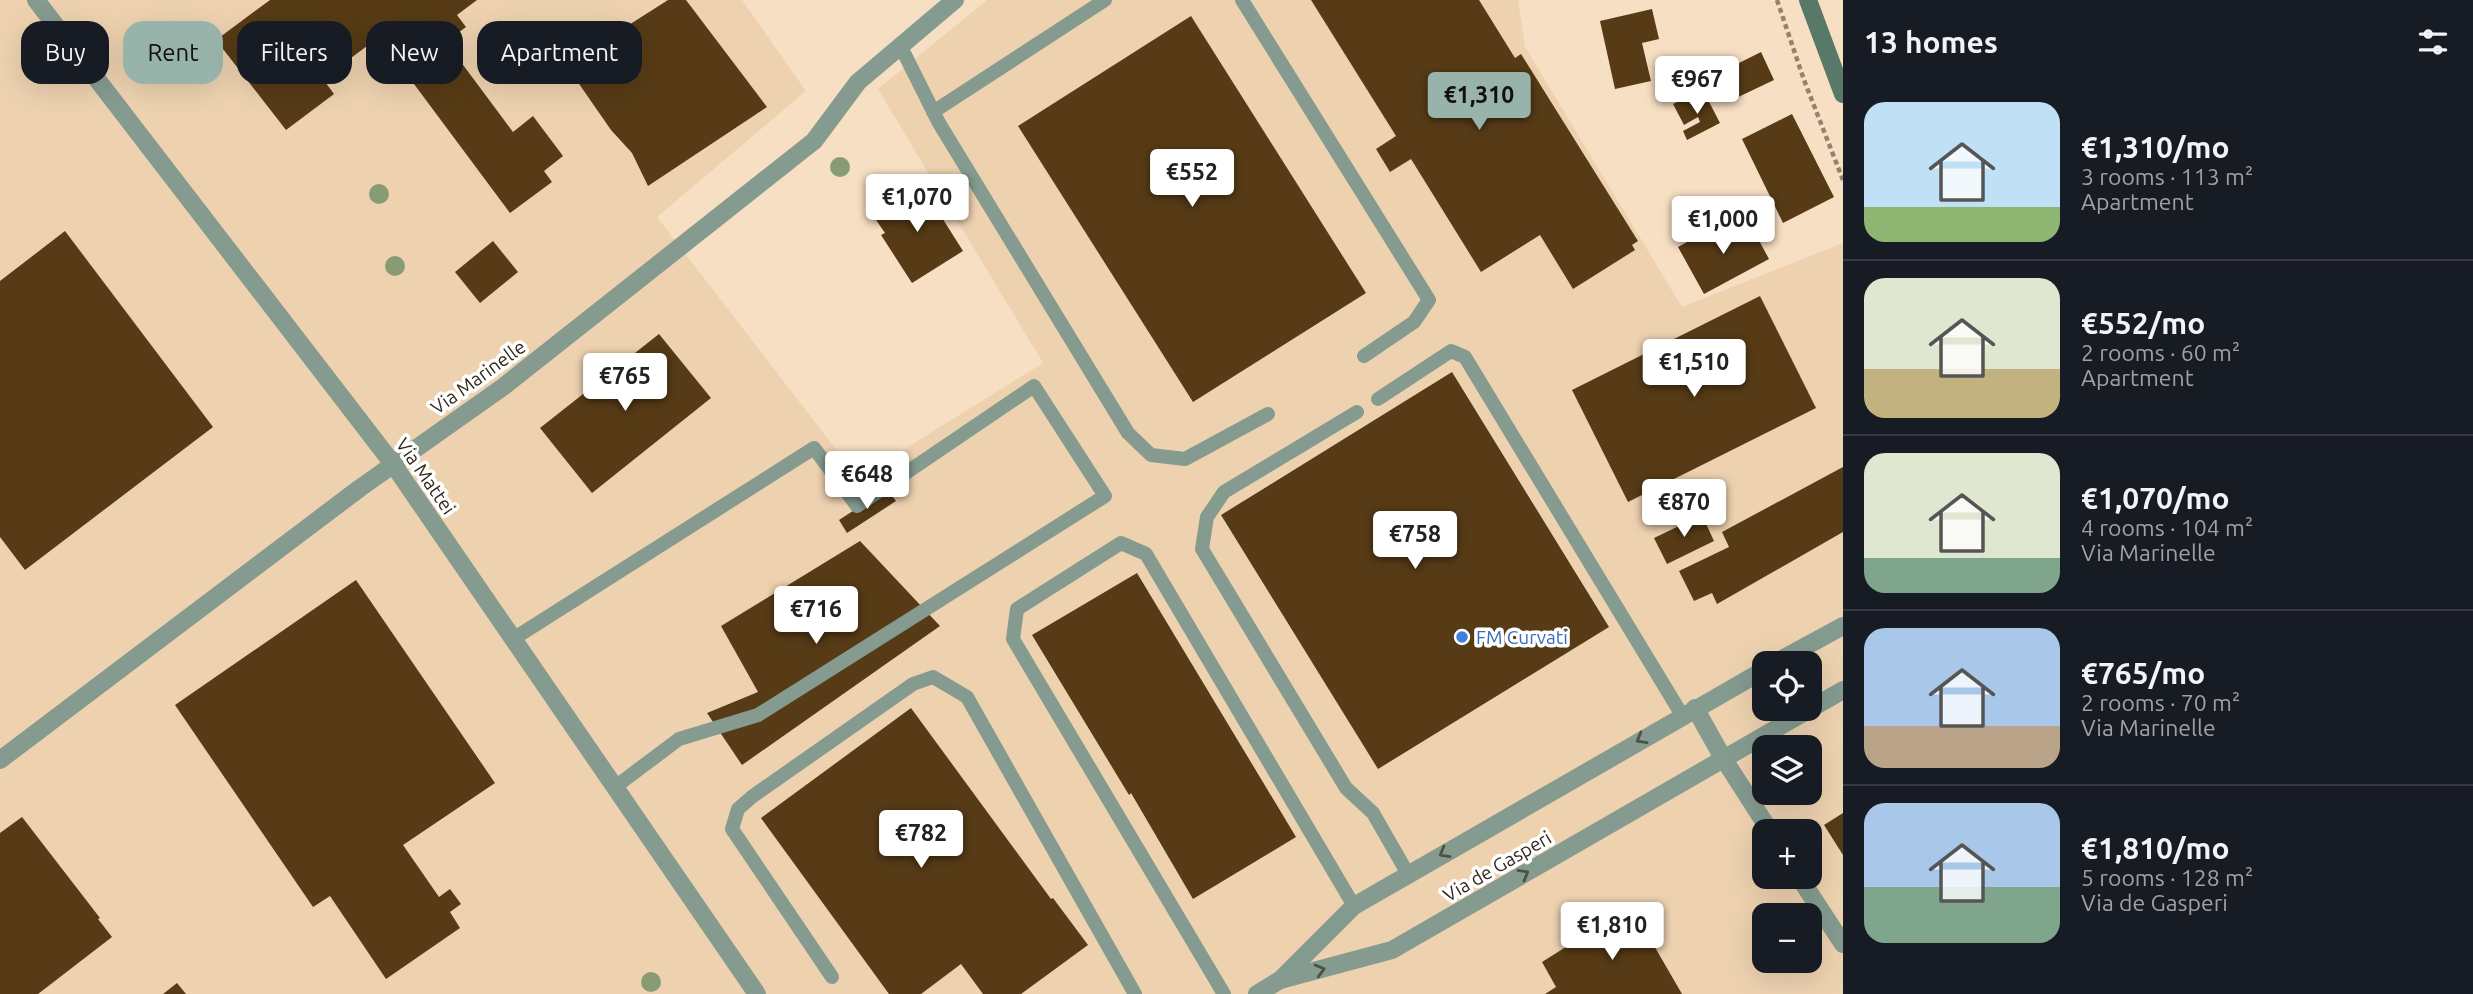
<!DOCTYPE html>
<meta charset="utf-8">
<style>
:root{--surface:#171b24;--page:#242831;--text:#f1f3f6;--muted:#9ea1a6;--line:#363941;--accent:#98b3aa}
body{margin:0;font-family:Ubuntu,sans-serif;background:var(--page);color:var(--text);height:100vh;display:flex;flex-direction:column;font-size:26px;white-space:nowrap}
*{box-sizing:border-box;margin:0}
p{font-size:23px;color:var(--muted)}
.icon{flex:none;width:38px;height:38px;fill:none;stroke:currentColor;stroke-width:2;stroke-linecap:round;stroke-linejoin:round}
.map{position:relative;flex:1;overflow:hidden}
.details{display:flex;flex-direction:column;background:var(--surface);width:630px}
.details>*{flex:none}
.top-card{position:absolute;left:21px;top:21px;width:665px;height:63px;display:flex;gap:14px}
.controls{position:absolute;left:1752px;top:651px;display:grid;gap:14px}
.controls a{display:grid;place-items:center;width:70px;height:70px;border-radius:14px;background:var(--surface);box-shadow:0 7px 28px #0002;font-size:35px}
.price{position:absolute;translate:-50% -60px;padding:0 16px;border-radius:7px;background:#fff;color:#222;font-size:23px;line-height:46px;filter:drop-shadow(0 2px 4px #0008)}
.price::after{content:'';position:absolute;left:50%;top:42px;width:21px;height:16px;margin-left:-10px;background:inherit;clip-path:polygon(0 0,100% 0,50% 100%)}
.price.on{background:var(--accent);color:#111}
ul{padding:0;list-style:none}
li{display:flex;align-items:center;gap:21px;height:175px;padding:0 21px}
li+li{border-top:2px solid var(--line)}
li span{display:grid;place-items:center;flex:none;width:196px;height:140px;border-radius:21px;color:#555}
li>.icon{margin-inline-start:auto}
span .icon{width:84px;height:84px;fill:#fffc;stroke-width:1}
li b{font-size:30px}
h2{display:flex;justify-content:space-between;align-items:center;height:84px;padding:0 21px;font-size:30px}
.tag{padding:0 24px;border-radius:21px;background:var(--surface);box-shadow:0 7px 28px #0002;font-size:24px;line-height:63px}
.tag.on{background:var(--accent);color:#111}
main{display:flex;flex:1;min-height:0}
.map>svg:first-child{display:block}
</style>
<main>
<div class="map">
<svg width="1843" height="994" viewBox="0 0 1843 994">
<rect width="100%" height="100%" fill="#f7dfc3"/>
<path fill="#eed2b0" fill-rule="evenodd" d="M0 0H742L806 91 657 217 858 478 1043 363 878 89 987 0H1518L1525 47 1682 307 1843 243V994H0ZM1764 663H1810V709H1764ZM1764 747H1810V793H1764ZM1764 831H1810V877H1764ZM1764 915H1810V961H1764Z"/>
<path fill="#573b16" d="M270 0H477L457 15 466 27 446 42 513 132 533 116 563 156 544 171 552 182 510 213 379 37 323 79 334 94 286 130 216 40Z
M668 0H686L767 107 648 186 632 153 611 130 566 65Z
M1311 0H1479L1515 58 1521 54 1638 241 1632 245 1635 250 1573 289 1540 235 1481 272 1411 159 1390 172 1376 149 1396 136Z
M1652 9 1659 39 1642 43 1651 81 1615 89 1600 21Z
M1191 16 1366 293 1193 402 1018 126Z
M1761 52 1774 80 1734 99 1721 72Z
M1706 96 1720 123 1687 140 1683 131 1700 122 1698 117 1684 125 1673 104 1687 97 1690 104Z
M1792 114 1834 197 1783 223 1742 139Z
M919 180 924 190 921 192 935 215 939 213 963 251 912 283 881 235 885 233 874 217 895 204 892 198Z
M1749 222 1769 259 1704 294 1678 247 1716 226 1722 236Z
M65 231 213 427 25 570 0 537V281Z
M493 241 518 272 480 303 455 272Z
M1760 296 1816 408 1628 502 1572 390Z
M659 334 711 398 592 493 540 428Z
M1452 372 1609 627 1378 769 1221 515Z
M1843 467V532L1717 604 1712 593 1694 601 1679 571 1729 547 1722 532Z
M887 489 896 501 847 533 839 520Z
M1702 515 1714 541 1667 564 1654 538Z
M860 541 940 626 742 765 707 713 758 692 721 626Z
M1137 573 1296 837 1193 899 1131 793 1129 795 1032 635Z
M356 580 495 783 403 845 439 897 450 889 461 904 450 912 460 928 386 979 330 896 313 907 175 705Z
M911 708 1051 899 1053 898 1088 945 1021 994H983L961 964 921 994H889L761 818Z
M1843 813V855L1824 825Z
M22 817 100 918 98 919 112 937 38 994H0V833Z
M1631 906 1682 994H1545L1556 987 1542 962Z
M177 983 186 994H163Z"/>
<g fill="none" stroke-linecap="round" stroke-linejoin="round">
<path stroke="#92826f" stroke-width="4.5" stroke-dasharray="5 3.5" stroke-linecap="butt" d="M1777 0 1804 80 1843 180"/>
<path stroke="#859b90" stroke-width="14" d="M1242 0 1429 300 1414 322 1364 356
M901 47 939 123 1128 433 1151 455 1185 459 1268 414
M933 112 1105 0
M1378 399 1451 351 1465 357 1682 715
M1357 412 1224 492 1207 517 1202 549 1346 788 1373 813 1408 874
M513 639 814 448 857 506 1034 386 1105 496 758 715 679 739 615 787
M832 977 732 829 738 809 753 796 913 684 933 677 967 697 1135 994
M1224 994 1013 639 1017 609 1121 543 1146 554 1354 906"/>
<path stroke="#859b90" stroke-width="18" d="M36 0 393 464 757 994
M1775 663 1843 626
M1695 708 1723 758 1770 831
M0 760 360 488 503 387 814 141 858 82 955 0
M1799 877 1843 944
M1280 980 1354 906 1764 670
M1257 994 1280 980 1392 950 1843 690"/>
<path stroke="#587868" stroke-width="18" d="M1808 0 1843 94"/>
</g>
<g fill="#879b74">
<circle cx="840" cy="167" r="10"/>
<circle cx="379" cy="194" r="10"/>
<circle cx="395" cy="266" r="10"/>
<circle cx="651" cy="982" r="10"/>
</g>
<defs><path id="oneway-chevron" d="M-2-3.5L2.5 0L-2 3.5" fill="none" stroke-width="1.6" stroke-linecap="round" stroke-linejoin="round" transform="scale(1.75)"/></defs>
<g stroke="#4e5045">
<use href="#oneway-chevron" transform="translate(1641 739) rotate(150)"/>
<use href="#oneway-chevron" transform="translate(1444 853) rotate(150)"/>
<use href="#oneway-chevron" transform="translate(1524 874) rotate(-30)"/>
<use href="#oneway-chevron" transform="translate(1320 970) rotate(-15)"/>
</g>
<circle fill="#3f7fe0" stroke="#fff" stroke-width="2.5" cx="1462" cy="637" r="7"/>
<g text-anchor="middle" stroke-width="7" stroke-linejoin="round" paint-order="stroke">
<g font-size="19" fill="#30271c" stroke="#fff">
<text transform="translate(478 377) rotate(-36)" y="7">Via Marinelle</text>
<text transform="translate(426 476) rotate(55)" y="7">Via Mattei</text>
<text transform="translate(1497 866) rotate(-30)" y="7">Via de Gasperi</text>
</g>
<g font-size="19" fill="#366cbe" stroke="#fff" text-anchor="start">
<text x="1476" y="644">FM Curvati</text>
</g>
</g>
</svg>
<div class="controls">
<a><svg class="icon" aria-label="locate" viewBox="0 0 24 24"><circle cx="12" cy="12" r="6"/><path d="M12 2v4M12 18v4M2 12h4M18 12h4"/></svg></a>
<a><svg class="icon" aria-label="layers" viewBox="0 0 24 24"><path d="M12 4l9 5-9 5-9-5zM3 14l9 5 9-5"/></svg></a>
<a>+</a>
<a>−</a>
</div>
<b class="price" style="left:1697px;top:116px">€967</b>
<b class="price on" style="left:1479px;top:132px">€1,310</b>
<b class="price" style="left:1192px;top:209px">€552</b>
<b class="price" style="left:917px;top:234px">€1,070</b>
<b class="price" style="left:1723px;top:256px">€1,000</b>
<b class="price" style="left:1694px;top:399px">€1,510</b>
<b class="price" style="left:625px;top:413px">€765</b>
<b class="price" style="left:867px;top:511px">€648</b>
<b class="price" style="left:1684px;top:539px">€870</b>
<b class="price" style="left:1415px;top:571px">€758</b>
<b class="price" style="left:816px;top:646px">€716</b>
<b class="price" style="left:921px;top:870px">€782</b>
<b class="price" style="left:1612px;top:962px">€1,810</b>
<div class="top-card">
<a class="tag">Buy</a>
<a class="tag on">Rent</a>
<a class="tag">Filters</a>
<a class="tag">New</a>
<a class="tag">Apartment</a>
</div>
</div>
<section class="details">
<h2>13 homes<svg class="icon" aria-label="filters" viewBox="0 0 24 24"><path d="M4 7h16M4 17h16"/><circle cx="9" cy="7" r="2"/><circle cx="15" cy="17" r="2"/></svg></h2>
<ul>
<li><span style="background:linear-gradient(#bfe0f5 75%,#8fb573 0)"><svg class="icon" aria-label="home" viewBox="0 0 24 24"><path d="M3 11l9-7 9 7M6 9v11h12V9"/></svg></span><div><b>€1,310/mo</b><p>3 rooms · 113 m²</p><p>Apartment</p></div></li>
<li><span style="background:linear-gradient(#dfe7d0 65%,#c2b280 0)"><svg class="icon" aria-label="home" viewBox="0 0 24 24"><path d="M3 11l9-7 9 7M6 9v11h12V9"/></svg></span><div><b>€552/mo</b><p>2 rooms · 60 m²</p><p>Apartment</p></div></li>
<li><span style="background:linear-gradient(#dfe7d0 75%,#7fa58c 0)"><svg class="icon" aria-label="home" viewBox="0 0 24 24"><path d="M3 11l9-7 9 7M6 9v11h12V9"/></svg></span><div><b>€1,070/mo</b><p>4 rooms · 104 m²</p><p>Via Marinelle</p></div></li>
<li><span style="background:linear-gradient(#a9c7e8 70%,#b9a48a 0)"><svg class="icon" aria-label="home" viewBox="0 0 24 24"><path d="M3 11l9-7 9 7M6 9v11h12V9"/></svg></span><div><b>€765/mo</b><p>2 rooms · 70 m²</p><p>Via Marinelle</p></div></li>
<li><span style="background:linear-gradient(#a9c7e8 60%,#7fa58c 0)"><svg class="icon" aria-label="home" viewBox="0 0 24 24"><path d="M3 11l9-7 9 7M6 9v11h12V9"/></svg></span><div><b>€1,810/mo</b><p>5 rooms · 128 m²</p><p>Via de Gasperi</p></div></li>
</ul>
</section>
</main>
